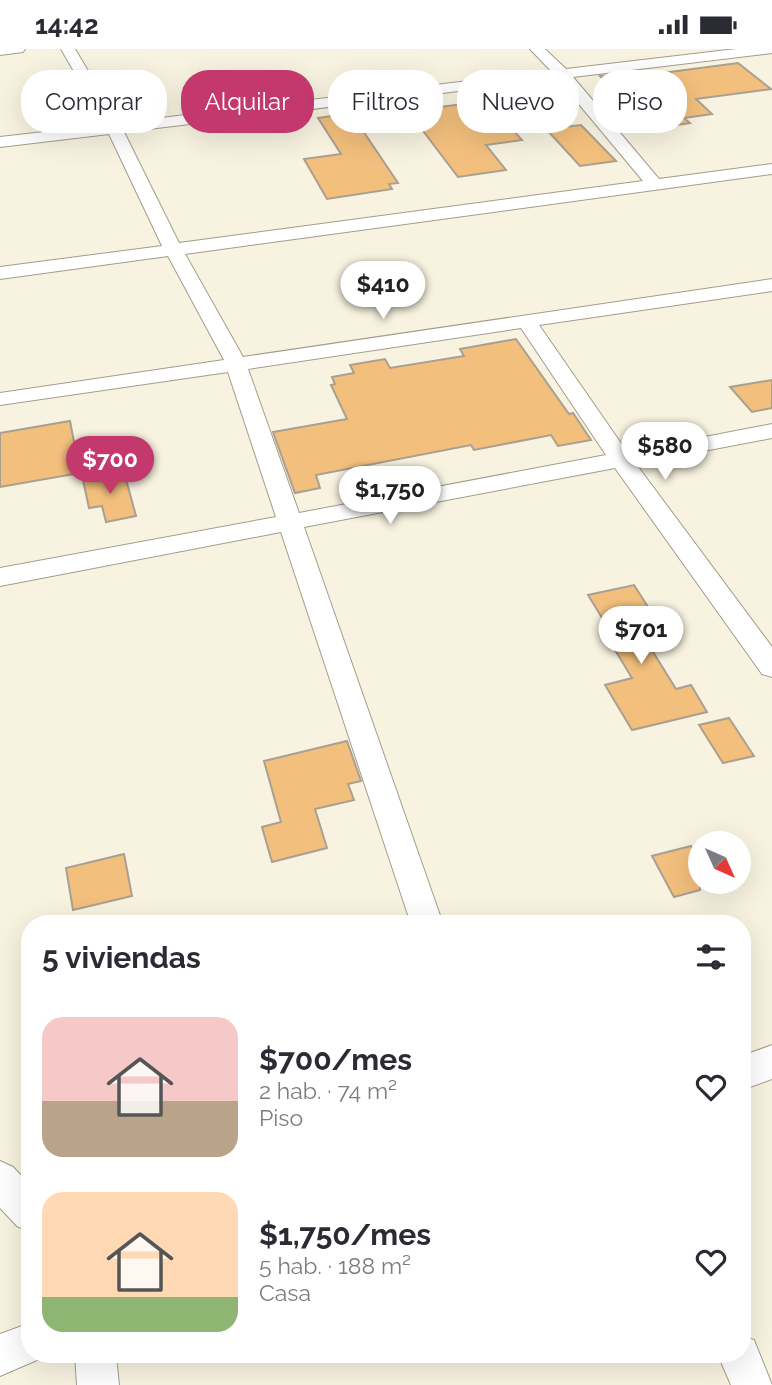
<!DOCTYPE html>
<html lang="es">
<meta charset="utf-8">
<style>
:root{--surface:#fff;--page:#f7f7f7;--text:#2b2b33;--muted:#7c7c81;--accent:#c3386d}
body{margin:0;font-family:Raleway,sans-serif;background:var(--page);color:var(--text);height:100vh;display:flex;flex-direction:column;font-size:26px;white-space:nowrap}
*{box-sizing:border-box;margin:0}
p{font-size:23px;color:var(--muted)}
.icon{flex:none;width:38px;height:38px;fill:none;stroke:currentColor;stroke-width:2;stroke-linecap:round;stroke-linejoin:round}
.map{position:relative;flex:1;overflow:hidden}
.sheet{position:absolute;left:21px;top:866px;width:730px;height:448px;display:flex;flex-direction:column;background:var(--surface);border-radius:28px;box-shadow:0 7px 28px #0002}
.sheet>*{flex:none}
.hud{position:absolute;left:21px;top:21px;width:732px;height:63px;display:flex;gap:14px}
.needle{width:46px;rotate:135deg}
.fabs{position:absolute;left:688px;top:782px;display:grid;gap:14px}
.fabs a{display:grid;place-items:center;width:63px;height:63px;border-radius:50%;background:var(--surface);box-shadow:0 7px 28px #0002;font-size:35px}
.price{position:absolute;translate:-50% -60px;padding:0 16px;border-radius:24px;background:#fff;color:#222;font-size:23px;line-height:46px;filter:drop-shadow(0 2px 4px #0008)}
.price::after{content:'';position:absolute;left:50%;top:42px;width:21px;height:16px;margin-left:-10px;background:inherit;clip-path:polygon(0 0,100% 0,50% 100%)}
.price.selected{background:var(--accent);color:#fff}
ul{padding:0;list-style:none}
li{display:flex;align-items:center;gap:21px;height:175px;padding:0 21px}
li span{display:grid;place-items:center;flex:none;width:196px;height:140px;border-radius:21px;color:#555}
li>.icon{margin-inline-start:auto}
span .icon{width:84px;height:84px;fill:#fffc;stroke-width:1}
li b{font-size:30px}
h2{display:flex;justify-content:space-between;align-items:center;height:84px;padding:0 21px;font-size:30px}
.chip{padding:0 24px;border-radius:28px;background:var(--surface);box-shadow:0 7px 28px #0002;font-size:24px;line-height:63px}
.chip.selected{background:var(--accent);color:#fff}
.status{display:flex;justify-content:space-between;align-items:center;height:49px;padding:0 35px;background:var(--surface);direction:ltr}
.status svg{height:19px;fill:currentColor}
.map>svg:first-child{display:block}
</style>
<div class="status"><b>14:42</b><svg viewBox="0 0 49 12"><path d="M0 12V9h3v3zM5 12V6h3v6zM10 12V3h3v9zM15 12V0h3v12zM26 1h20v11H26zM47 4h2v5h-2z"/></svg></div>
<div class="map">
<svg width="772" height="1336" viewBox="0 0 772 1336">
<rect width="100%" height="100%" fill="#f8f3e0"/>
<path fill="#f2bf7d" stroke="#ab9f90" stroke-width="2" d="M738 14 771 40 696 50 712 65 684 69 690 74 650 80 600 27 632 24 656 44 639 27Z
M487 52 522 91 486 96 506 121 458 128 408 62Z
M351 64 398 134 389 135 392 140 327 150 304 110 341 105 318 69Z
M581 76 616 112 580 117 546 80Z
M516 290 569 365 573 364 591 391 558 397 551 386 474 401 471 396 316 426 320 439 295 444 273 383 347 370 331 336 335 335 332 328 354 324 350 316 385 310 390 319 464 307 460 300Z
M772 331V359L752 363 730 338Z
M70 372 80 424 0 438V384Z
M124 423 136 467 106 473 102 457 89 459 83 431Z
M634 536 650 561 632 565 650 598 676 640 691 636 707 663 632 681 605 636 632 629 606 586 612 585 588 546Z
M729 669 754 707 723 714 699 676Z
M347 692 361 732 348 735 354 751 315 760 327 799 272 813 262 778 281 773 264 712Z
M691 797 700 813V841L674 848 652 807Z
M124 805 132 847 73 861 66 819Z"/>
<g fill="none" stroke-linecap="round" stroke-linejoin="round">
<defs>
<path id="minor" d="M0 0H25L23 3 0 6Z
M61 0H75L119 74 551 22 530 0H545L566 20 736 0H772V4L573 28 659 130 772 115V125L185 205 243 308 772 230V242L539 276 627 403 772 375V389L636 415 772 598V628L762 625 615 419 304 478 443 875H411L281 483 0 537V519L276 468 228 323 0 356V344L224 311 168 207 0 230V218L162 197 109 85 0 98V88L105 76ZM558 30 643 132 179 194 124 83ZM521 279 606 406 299 464 248 320Z
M772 996V1030L742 1041V1007Z
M0 1112 13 1118 30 1136V1183L17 1177 0 1159Z
M30 1274V1306H46L44 1308 0 1327V1285Z
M742 1287 754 1291 772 1336H731L718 1306H742Z
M75 1306H116L119 1336H77Z"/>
</defs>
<use href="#minor" stroke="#a29d8c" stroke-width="2"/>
<use href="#minor" fill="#fff" fill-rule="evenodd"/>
</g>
</svg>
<div class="fabs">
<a><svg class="needle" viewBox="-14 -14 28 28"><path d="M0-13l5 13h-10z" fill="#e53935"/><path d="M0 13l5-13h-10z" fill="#7c7c81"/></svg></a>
</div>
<b class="price" style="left:383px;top:272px">$410</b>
<b class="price" style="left:665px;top:433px">$580</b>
<b class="price selected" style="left:110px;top:447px">$700</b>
<b class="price" style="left:390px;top:477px">$1,750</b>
<b class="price" style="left:641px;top:617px">$701</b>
<div class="hud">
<a class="chip">Comprar</a>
<a class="chip selected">Alquilar</a>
<a class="chip">Filtros</a>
<a class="chip">Nuevo</a>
<a class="chip">Piso</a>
</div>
<section class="sheet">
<h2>5 viviendas<svg class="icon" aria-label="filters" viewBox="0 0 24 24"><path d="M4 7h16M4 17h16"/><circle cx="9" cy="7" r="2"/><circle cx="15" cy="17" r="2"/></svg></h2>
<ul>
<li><span style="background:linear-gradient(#f6c9c9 60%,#b9a48a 0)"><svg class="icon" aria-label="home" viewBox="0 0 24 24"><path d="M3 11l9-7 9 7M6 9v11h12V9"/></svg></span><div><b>$700/mes</b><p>2 hab. · 74 m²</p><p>Piso</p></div><svg class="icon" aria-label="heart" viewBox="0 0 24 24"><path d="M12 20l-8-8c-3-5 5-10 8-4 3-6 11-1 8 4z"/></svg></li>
<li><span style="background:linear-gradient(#ffd9b3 75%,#8fb573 0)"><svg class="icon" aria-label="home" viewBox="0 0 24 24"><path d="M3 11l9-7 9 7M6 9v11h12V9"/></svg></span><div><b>$1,750/mes</b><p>5 hab. · 188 m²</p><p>Casa</p></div><svg class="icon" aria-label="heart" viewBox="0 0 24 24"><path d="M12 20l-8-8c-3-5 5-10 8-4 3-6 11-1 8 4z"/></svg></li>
</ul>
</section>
</div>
